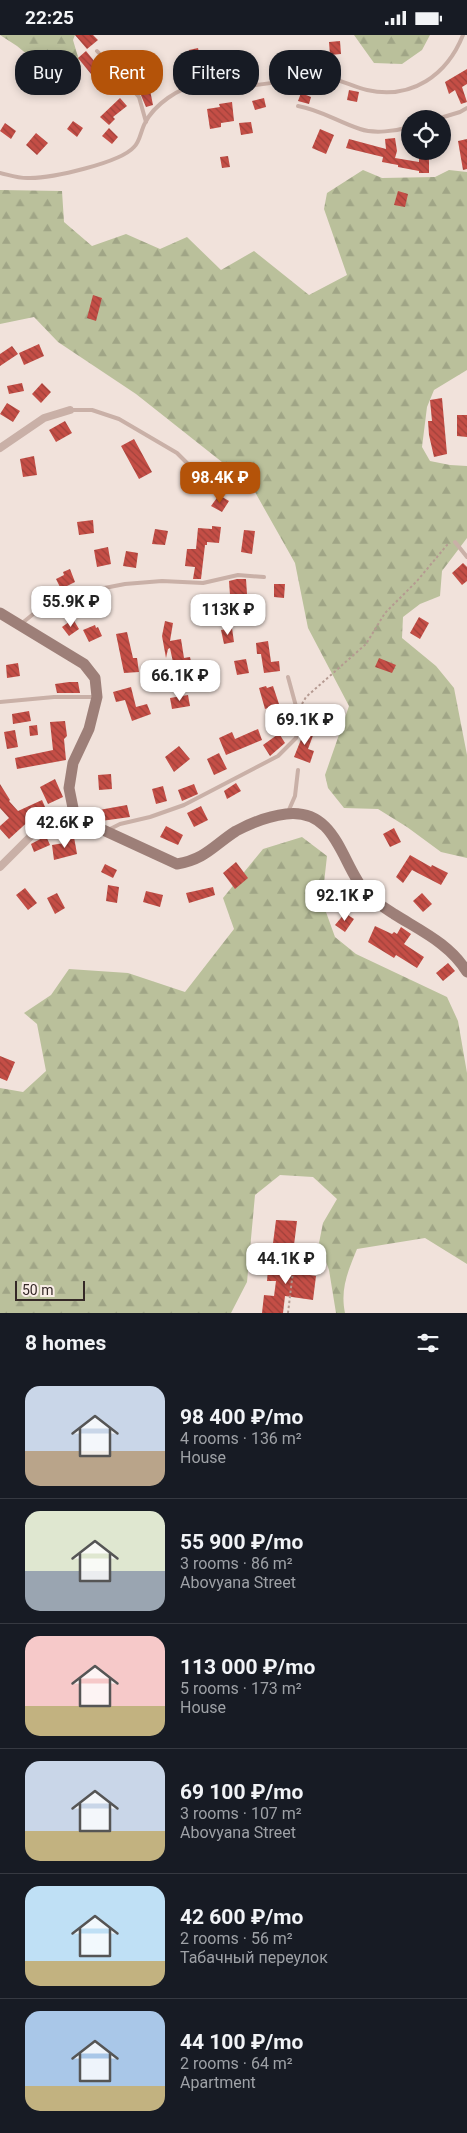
<!DOCTYPE html>
<meta charset="utf-8">
<style>
:root{--surface:#171b24;--page:#242831;--text:#f1f3f6;--muted:#9ea1a6;--line:#363941;--accent:#b45309}
body{margin:0;font-family:Roboto,sans-serif;background:var(--page);color:var(--text);height:100vh;display:flex;flex-direction:column;font-size:19px;white-space:nowrap}
*{box-sizing:border-box;margin:0}
p{font-size:16px;color:var(--muted)}
.icon{flex:none;width:28px;height:28px;fill:none;stroke:currentColor;stroke-width:2;stroke-linecap:round;stroke-linejoin:round}
.map{position:relative;height:1278px;overflow:hidden}
.details{display:flex;flex-direction:column;background:var(--surface);flex:1}
.details>*{flex:none}
.hud{position:absolute;left:15px;top:15px;width:438px;height:45px;display:flex;gap:10px}
.tools{position:absolute;left:401px;top:75px;display:grid;gap:10px}
.tools a{display:grid;place-items:center;width:50px;height:50px;border-radius:50%;background:var(--surface);box-shadow:0 2px 8px #0003;font-size:25px}
.scale{position:absolute;left:15px;bottom:12px;width:70px;box-sizing:border-box;padding-left:5px;border:2px solid #352927;border-top:0;font-size:14px;line-height:18px;white-space:nowrap;color:#352927;-webkit-text-stroke:4px #f9ede7;paint-order:stroke}
.price{position:absolute;translate:-50% -42px;padding:0 11px;border-radius:10px;background:#fff;color:#222;font-size:16px;line-height:32px;filter:drop-shadow(0 1px 2px #0008)}
.price::after{content:'';position:absolute;left:50%;top:30px;width:15px;height:11px;margin-left:-8px;background:inherit;clip-path:polygon(0 0,100% 0,50% 100%)}
.price.active{background:var(--accent);color:#fff}
ul{padding:0;list-style:none}
li{display:flex;align-items:center;gap:15px;height:125px;padding:0 25px}
li+li{border-top:1px solid var(--line)}
li span{display:grid;place-items:center;flex:none;width:140px;height:100px;border-radius:15px;color:#555}
li>.icon{margin-inline-start:auto}
span .icon{width:60px;height:60px;fill:#fffc;stroke-width:1}
li b{font-size:21px}
h2{display:flex;justify-content:space-between;align-items:center;height:60px;padding:0 25px;font-size:21px}
.pill{padding:0 18px;border-radius:20px;background:var(--surface);box-shadow:0 2px 8px #0003;font-size:18px;line-height:45px}
.pill.active{background:var(--accent);color:#fff}
.status{display:flex;justify-content:space-between;align-items:center;height:35px;padding:0 25px;background:var(--surface);direction:ltr}
.status svg{height:14px;fill:currentColor}
.map>svg:first-child{display:block}
</style>
<div class="status"><b>22:25</b><svg viewBox="0 0 49 12"><path d="M0 12V9h3v3zM5 12V6h3v6zM10 12V3h3v9zM15 12V0h3v12zM26 1h20v11H26zM47 4h2v5h-2z"/></svg></div>
<div class="map">
<svg width="467" height="1278" viewBox="0 0 467 1278">
<defs>
<pattern id="forest-firs" width="22" height="20" patternUnits="userSpaceOnUse" patternTransform="scale(1.25)"><rect width="22" height="20" fill="#bac09b"/><path d="M5 1l3.5 6h-7zM16 11l3.5 6h-7z" fill="#a0a586"/></pattern>
<pattern id="building-back-hatch" width="6" height="6" patternUnits="userSpaceOnUse" patternTransform="scale(1.25)"><rect width="6" height="6" fill="#c44e46"/><path d="M-1 5l2 2M0 0l6 6M5-1l2 2" fill="none" stroke="#a0413a"/></pattern>
</defs>
<rect width="100%" height="100%" fill="#f1e2db"/>
<path fill="url(#forest-firs)" d="M0 0H75L73 5 81 32 76 40 71 44 46 35 17 11Z
M354 0H430L422 15 402 29 374 28Z
M363 135 382 143 435 142 449 135 467 137V335L434 355 427 372 422 412 430 426 450 430 467 431V503L442 536 440 561 420 569 403 582 402 603 436 631 454 653 467 720V823L441 817 407 792 378 774 344 773 328 753 325 740 349 671 308 593 295 528 251 450 136 359 58 307 34 282 0 289V155L62 156 64 187 92 211 126 199 160 214 187 202 221 235 254 216 309 260 347 240 324 174 327 158Z
M302 802 327 821 322 866 335 902 356 919 447 962 458 986 467 1038V1229L425 1203 357 1214C348 1236 340 1254 345 1278H336L329 1235 319 1208 323 1188 337 1164 313 1142 280 1140 255 1160 247 1247 231 1278H0V1053L23 1057 46 1036 37 989 24 978 51 960 69 934 128 938 185 957 234 894 223 863 263 814Z"/>
<path fill="url(#building-back-hatch)" d="M75 0H93L98 5 87 14Z
M340 6 341 19 330 20 329 7Z
M198 13 200 22 191 24 189 15Z
M86 16 99 32 91 39 78 23Z
M133 21 139 29 126 38 121 30Z
M216 21 219 33 208 35 207 33H203L201 24Z
M467 34V49L462 52 467 67 461 69 455 55 449 59 445 47Z
M150 55 153 70 146 72 140 58Z
M349 55 359 57 357 67 347 65Z
M301 58 311 62 309 69 298 66Z
M120 63 127 71 113 82 115 84 109 90 100 82Z
M264 63 266 72 255 75 252 66Z
M232 67 234 86 221 88V92L210 94 207 74 220 72 219 69Z
M73 86 83 93 77 102 67 94Z
M251 87 253 98 241 100 239 88Z
M5 88 16 96 11 104 0 96Z
M109 93 118 102 112 109 102 101Z
M320 94 334 100 326 119 312 113Z
M36 98 48 108 37 120 26 110Z
M395 103 397 116 395 123 419 127V121H429V138H419V136L398 132V130L382 127 383 122 346 113 349 104 386 114 385 104Z
M467 104V134L463 135 458 106Z
M228 121 230 132 222 133 220 122Z
M398 156 408 159 405 172 394 170Z
M93 260 102 263 96 286 87 283Z
M39 309 44 321 24 330 19 318Z
M12 311 18 319 0 331V319Z
M22 348 24 356 9 359 7 351Z
M42 348 51 357 41 368 32 359Z
M442 363 447 419 434 422 429 400 428 386H432L430 365Z
M7 368 20 376 13 387 0 379Z
M457 380H467V402L457 401Z
M65 386 72 398 56 407 49 395Z
M134 404 152 437 139 444 121 411Z
M34 421 37 440 23 442 20 424Z
M219 460 229 466 222 477 211 471Z
M93 485 94 498 79 500 77 487Z
M212 491 221 492 219 508 207 507V510H205L201 544H193L195 532 185 531 187 514H196L198 493 212 494Z
M155 494 168 496 165 510 152 509Z
M244 495 255 496 252 519 241 517Z
M108 512 111 529 97 532 94 515Z
M126 516 138 518 136 533 123 531Z
M463 528 467 532V546L462 550 452 538Z
M70 534 75 547 61 554 56 544 64 540 63 537Z
M237 544H246L247 559 230 560 229 546Z
M274 549H285L284 563 274 562Z
M419 582 429 588 420 604 410 598Z
M73 584 79 594 69 601 62 592Z
M165 586 173 588 170 606 181 604 184 623 190 622 194 640H196L197 651 186 653 183 631 174 632 170 613 168 614 166 623 162 601Z
M95 590 96 593 98 592 102 601 89 607 83 595Z
M232 593 234 607 224 609 221 595Z
M127 597 133 623H137L139 637 124 638 116 599Z
M268 606 271 627 279 626 280 636 264 638 261 619H257L256 608Z
M379 623 396 630 392 638 375 632Z
M246 624 249 638 237 640 234 626Z
M18 628 20 641 7 643 6 630Z
M69 647H78L80 658H57L55 649Z
M266 651 267 653 273 651 279 669 265 674 259 653Z
M131 652 136 672 147 669 151 679 132 686 125 665 116 667 113 657Z
M188 660 190 671 172 674 170 663Z
M320 674 336 680 331 693 315 686Z
M29 676 31 686 13 689 12 679Z
M65 686 67 701 64 704 66 725 17 734 15 723 53 715 50 687Z
M37 690 38 700 30 701 29 691Z
M306 692 315 695 308 714 314 716 310 728 294 722Z
M258 694 262 705 226 720 219 703 232 697 235 704Z
M15 695 18 712 7 714 4 697Z
M277 700H280L285 708 270 721 263 710Z
M179 711 190 724 174 737 165 722Z
M219 718 227 734 214 740 207 724Z
M111 739 112 754 99 755 98 740Z
M55 744 63 762 48 769 40 752Z
M236 748 241 756 227 764 224 756Z
M0 749 10 765 9 766 18 776 42 765 49 781 35 787 33 782 9 804 0 794V791L9 783 0 773Z
M194 749 198 759 182 766 178 755Z
M163 751 167 766 156 769 152 754Z
M127 770 130 782 101 786 99 775Z
M201 771 208 785 194 792 187 778Z
M166 791 183 800 178 810 160 802Z
M394 793 401 807 390 812 383 799Z
M46 801 50 810 34 817 31 809Z
M74 802 77 819 54 825 52 810 64 808 63 804Z
M410 820 431 832 432 830 448 838 441 850 412 835 403 848 396 842Z
M236 827 248 843 235 854 223 838Z
M105 829 117 835 113 843 101 837Z
M108 850 119 852 117 868 106 866Z
M213 852 215 860 189 868 186 858Z
M25 853 37 868 28 875 16 860Z
M332 853 340 864 332 869 324 859Z
M146 856 163 860 160 872 143 867Z
M57 858 65 873 55 879 47 863Z
M422 858 432 869 423 877 413 866Z
M345 878 354 884 345 897 335 890Z
M375 891 392 899 394 897 397 899 401 892 411 899 404 909 424 922 417 933 396 920 394 923 368 907Z
M448 928 455 936 443 946 436 938Z
M0 1021 15 1027 7 1046 0 1043Z
M276 1185 297 1186 294 1210 273 1208Z
M269 1222 290 1224 289 1237 316 1241 313 1265 285 1261 283 1278H262L264 1260 274 1261 276 1246H267Z"/>
<g fill="none" stroke-linecap="round" stroke-linejoin="round">
<path stroke="#b59a91" stroke-width="2" stroke-dasharray="2.5 2.5" stroke-linecap="butt" d="M302 669 306 662 366 609 385 578 417 546 447 510 450 508
M288 1278 296 1211"/>
<path stroke="#c9b0a7" stroke-width="4" d="M97 16 139 62 146 87
M298 71C321 75 338 87 360 94 374 99 396 96 410 92
M437 84 460 77 467 73
M0 138C9 140 20 144 30 143 52 143 120 128 134 112 140 107 141 95 145 88 154 70 179 52 199 50 208 48 217 51 226 51 236 52 246 51 256 50 278 48 299 41 320 42 337 42 352 52 367 55 412 65 447 40 463 0
M70 375H92L119 384 177 418 196 437 219 443 238 455
M455 507 467 522
M21 589 37 576 72 565 94 555 125 549 162 546 203 548 238 540 264 542
M0 667 54 662H94
M288 777 295 761 298 735
M108 795 120 789 150 782 184 770 278 721 296 703 300 686 288 642"/>
<path stroke="#c9b0a7" stroke-width="8" d="M0 413 44 383 70 375
M0 832 31 801 74 778"/>
<path stroke="#9d7f78" stroke-width="11" d="M0 578 84 629 95 643 97 662 89 694 73 728 69 753 74 778 88 788 177 829C206 824 214 810 236 796 251 788 269 781 286 779 337 773 341 829 366 858 373 866 385 873 394 879 421 896 450 909 467 937"/>
</g>
</svg>
<div class="tools">
<a><svg class="icon" aria-label="locate" viewBox="0 0 24 24"><circle cx="12" cy="12" r="6"/><path d="M12 2v4M12 18v4M2 12h4M18 12h4"/></svg></a>
</div>
<div class="scale">50 m</div>
<b class="price active" style="left:220px;top:469px">98.4K ₽</b>
<b class="price" style="left:71px;top:593px">55.9K ₽</b>
<b class="price" style="left:228px;top:601px">113K ₽</b>
<b class="price" style="left:180px;top:667px">66.1K ₽</b>
<b class="price" style="left:305px;top:711px">69.1K ₽</b>
<b class="price" style="left:65px;top:814px">42.6K ₽</b>
<b class="price" style="left:345px;top:887px">92.1K ₽</b>
<b class="price" style="left:286px;top:1250px">44.1K ₽</b>
<div class="hud">
<a class="pill">Buy</a>
<a class="pill active">Rent</a>
<a class="pill">Filters</a>
<a class="pill">New</a>
</div>
</div>
<section class="details">
<h2>8 homes<svg class="icon" aria-label="filters" viewBox="0 0 24 24"><path d="M4 7h16M4 17h16"/><circle cx="9" cy="7" r="2"/><circle cx="15" cy="17" r="2"/></svg></h2>
<ul>
<li><span style="background:linear-gradient(#c9d6e8 65%,#b9a48a 0)"><svg class="icon" aria-label="home" viewBox="0 0 24 24"><path d="M3 11l9-7 9 7M6 9v11h12V9"/></svg></span><div><b>98 400 ₽/mo</b><p>4 rooms · 136 m²</p><p>House</p></div></li>
<li><span style="background:linear-gradient(#dfe7d0 60%,#9aa5b1 0)"><svg class="icon" aria-label="home" viewBox="0 0 24 24"><path d="M3 11l9-7 9 7M6 9v11h12V9"/></svg></span><div><b>55 900 ₽/mo</b><p>3 rooms · 86 m²</p><p>Abovyana Street</p></div></li>
<li><span style="background:linear-gradient(#f6c9c9 70%,#c2b280 0)"><svg class="icon" aria-label="home" viewBox="0 0 24 24"><path d="M3 11l9-7 9 7M6 9v11h12V9"/></svg></span><div><b>113 000 ₽/mo</b><p>5 rooms · 173 m²</p><p>House</p></div></li>
<li><span style="background:linear-gradient(#c9d6e8 70%,#c2b280 0)"><svg class="icon" aria-label="home" viewBox="0 0 24 24"><path d="M3 11l9-7 9 7M6 9v11h12V9"/></svg></span><div><b>69 100 ₽/mo</b><p>3 rooms · 107 m²</p><p>Abovyana Street</p></div></li>
<li><span style="background:linear-gradient(#bfe0f5 75%,#c2b280 0)"><svg class="icon" aria-label="home" viewBox="0 0 24 24"><path d="M3 11l9-7 9 7M6 9v11h12V9"/></svg></span><div><b>42 600 ₽/mo</b><p>2 rooms · 56 m²</p><p>Табачный переулок</p></div></li>
<li><span style="background:linear-gradient(#a9c7e8 75%,#c2b280 0)"><svg class="icon" aria-label="home" viewBox="0 0 24 24"><path d="M3 11l9-7 9 7M6 9v11h12V9"/></svg></span><div><b>44 100 ₽/mo</b><p>2 rooms · 64 m²</p><p>Apartment</p></div></li>
</ul>
</section>
